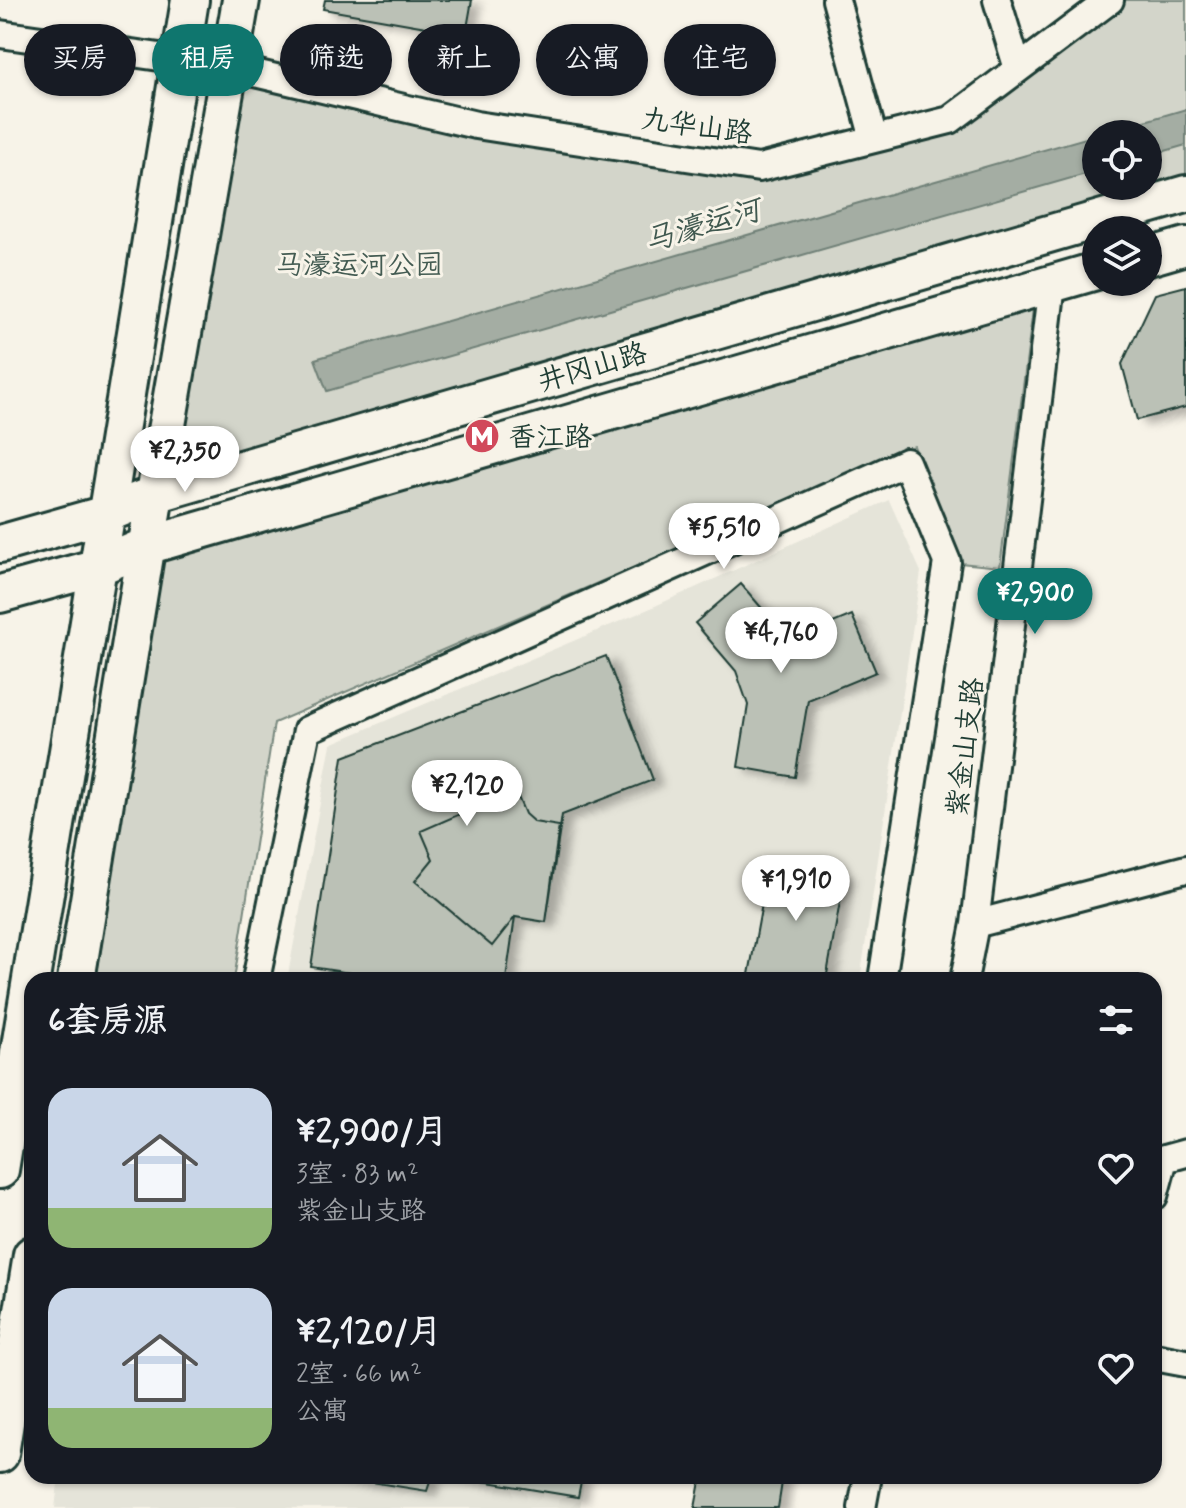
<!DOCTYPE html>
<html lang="zh">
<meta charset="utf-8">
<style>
:root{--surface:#171b24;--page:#20242c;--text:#f1f3f6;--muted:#9ea1a6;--accent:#0f766e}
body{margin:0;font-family:Mynerve,"LXGW WenKai TC",sans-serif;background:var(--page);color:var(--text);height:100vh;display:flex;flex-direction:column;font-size:30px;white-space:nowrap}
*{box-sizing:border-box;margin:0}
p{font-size:26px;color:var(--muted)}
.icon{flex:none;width:44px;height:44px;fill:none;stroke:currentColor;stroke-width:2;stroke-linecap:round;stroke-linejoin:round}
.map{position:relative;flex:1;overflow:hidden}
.drawer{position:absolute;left:24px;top:972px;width:1138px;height:512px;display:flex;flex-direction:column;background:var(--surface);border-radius:24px;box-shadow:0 2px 6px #0004}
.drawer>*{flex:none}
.hud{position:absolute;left:24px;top:24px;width:1138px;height:72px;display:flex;gap:16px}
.fabs{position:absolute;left:1082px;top:120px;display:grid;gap:16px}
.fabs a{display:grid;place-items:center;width:80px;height:80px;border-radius:50%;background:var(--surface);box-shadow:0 2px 6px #0004;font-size:40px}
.price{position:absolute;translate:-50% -68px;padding:0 18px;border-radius:28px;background:#fff;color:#222;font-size:26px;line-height:52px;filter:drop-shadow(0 2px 4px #0008)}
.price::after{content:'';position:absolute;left:50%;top:48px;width:24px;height:18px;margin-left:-12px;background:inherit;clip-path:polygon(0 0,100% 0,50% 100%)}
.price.on{background:var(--accent);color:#fff}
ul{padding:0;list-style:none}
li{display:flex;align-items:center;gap:24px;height:200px;padding:0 24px}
li span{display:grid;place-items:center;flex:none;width:224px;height:160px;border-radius:24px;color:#555}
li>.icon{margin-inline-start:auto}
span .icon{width:96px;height:96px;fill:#fffc;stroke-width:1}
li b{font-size:34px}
h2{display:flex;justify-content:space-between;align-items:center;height:96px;padding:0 24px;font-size:34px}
.pill{padding:0 28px;border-radius:36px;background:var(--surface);box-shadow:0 2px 6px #0004;font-size:28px;line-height:72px}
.pill.on{background:var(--accent);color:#fff}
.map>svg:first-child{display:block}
</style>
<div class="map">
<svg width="1186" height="1508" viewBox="0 0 1186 1508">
<defs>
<filter id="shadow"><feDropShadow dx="9" dy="5" stdDeviation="4" flood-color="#0004"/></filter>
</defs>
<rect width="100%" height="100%" fill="#f7f3e8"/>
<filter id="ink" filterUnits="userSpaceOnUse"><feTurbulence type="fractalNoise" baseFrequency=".0125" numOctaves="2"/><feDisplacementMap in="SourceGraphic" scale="16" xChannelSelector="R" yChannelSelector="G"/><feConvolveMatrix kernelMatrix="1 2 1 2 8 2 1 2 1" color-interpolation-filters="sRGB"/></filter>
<g filter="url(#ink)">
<path fill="#e5e4d9" d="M889 500 921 572 860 980H287L331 744 644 611Z
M59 1476H585L580 1508H55Z"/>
<path fill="#d3d5ca" stroke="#79897f" stroke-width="2" fill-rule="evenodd" d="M1110 0H1186V196L155 494 229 67 759 168 950 120ZM1096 134H1148V186H1096Z
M1033 309 1000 567 960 563 914 446 274 723 234 980H96L162 561Z"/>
<path fill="#a4ada3" stroke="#6f8077" stroke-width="2" d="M1186 109V145L1148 156V134H1100Z
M1096 135V171L327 391 315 359Z"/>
<path fill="#bbc1b6" stroke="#1f3d34" stroke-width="2" filter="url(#shadow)" d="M325 0H472L466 34 323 9Z
M1186 286V407L1137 420 1122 364 1155 294Z
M741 584 790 641 852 615 876 672 808 700 795 777 738 767 748 705 736 671 695 623Z
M606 656 653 780 562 815 546 922 515 917 506 979 514 980H363L364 975 311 967 343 757Z
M515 790 525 814 534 822 559 826 546 922 515 917 492 946 415 881 433 859 421 831Z
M770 860 845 874 826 980H748Z
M333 1476H432L427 1491Z
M452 1476H582L578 1497Z
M701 1476H783L778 1508H695Z"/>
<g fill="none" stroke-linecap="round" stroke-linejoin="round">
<defs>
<path id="street" d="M836 0 874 139
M997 0 1018 69
M0 34 229 67 476 125 759 168 950 120 1110 0
M975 924 1186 869
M256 980 307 730 906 462 947 562 882 980
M964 980 975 924 1052 284
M1154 1196 1164 1159 1186 1153
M1154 1357 1186 1363
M862 1508 868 1476"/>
<path id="secondary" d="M1148 257 1186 246
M0 544 106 514 155 494 1186 194
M0 594 98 567 146 546 1096 271
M76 980 155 494 241 0
M0 1170 190 0
M0 1454 32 1255"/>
</defs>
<use href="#street" stroke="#1f3d34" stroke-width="32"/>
<use href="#secondary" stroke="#1f3d34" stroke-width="42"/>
<use href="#street" stroke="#f7f3e8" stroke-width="26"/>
<use href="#secondary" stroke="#f7f3e8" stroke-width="36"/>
</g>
</g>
<defs>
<symbol id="metro-disc" viewBox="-11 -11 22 22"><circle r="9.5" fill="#d1495b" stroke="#f7f3e8"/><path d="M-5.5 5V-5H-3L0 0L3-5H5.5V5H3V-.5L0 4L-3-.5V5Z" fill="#fff"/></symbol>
</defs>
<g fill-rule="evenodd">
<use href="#metro-disc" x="462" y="416" width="40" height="40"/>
</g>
<g text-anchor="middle" stroke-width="6" stroke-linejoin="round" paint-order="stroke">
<g font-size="28" fill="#1f3d34" stroke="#f7f3e8">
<text transform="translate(697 125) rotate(8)" y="10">九华山路</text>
<text transform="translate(592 366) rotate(-16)" y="10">井冈山路</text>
<text transform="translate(964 747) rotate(-83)" y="10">紫金山支路</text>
</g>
<g font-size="28" fill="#435b52" stroke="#f7f3e8">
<text x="359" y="274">马濠运河公园</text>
</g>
<g font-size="28" fill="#1f3d34" stroke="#f7f3e8" text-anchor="start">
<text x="508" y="446">香江路</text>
</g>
<g font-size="30" font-style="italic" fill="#405950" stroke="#f7f3e8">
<text transform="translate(702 225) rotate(-16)" y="10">马濠运河</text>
</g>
</g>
</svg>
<div class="fabs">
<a><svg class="icon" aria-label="locate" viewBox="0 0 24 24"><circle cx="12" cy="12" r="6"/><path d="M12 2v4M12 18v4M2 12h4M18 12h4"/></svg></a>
<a><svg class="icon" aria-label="layers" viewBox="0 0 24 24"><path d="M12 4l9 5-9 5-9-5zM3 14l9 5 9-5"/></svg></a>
</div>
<b class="price" style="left:185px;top:494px">¥2,350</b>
<b class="price" style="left:724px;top:571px">¥5,510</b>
<b class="price on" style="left:1035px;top:636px">¥2,900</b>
<b class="price" style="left:781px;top:675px">¥4,760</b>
<b class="price" style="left:467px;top:828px">¥2,120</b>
<b class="price" style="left:796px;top:923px">¥1,910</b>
<div class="hud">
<a class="pill">买房</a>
<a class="pill on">租房</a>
<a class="pill">筛选</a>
<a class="pill">新上</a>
<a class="pill">公寓</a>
<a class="pill">住宅</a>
</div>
<section class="drawer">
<h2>6套房源<svg class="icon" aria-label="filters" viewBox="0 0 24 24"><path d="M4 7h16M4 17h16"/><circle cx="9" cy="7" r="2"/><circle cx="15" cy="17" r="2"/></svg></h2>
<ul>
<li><span style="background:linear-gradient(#c9d6e8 75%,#8fb573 0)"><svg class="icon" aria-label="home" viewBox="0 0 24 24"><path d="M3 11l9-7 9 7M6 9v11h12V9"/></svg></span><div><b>¥2,900/月</b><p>3室 · 83 m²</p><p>紫金山支路</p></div><svg class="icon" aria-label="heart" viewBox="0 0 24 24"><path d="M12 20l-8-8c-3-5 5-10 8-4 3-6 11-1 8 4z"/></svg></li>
<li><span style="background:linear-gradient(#c9d6e8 75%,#8fb573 0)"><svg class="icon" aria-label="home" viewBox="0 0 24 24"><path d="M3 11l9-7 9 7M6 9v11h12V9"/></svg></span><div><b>¥2,120/月</b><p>2室 · 66 m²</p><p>公寓</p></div><svg class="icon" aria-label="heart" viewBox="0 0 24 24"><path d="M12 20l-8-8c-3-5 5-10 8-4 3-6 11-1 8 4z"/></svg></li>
</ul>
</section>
</div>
